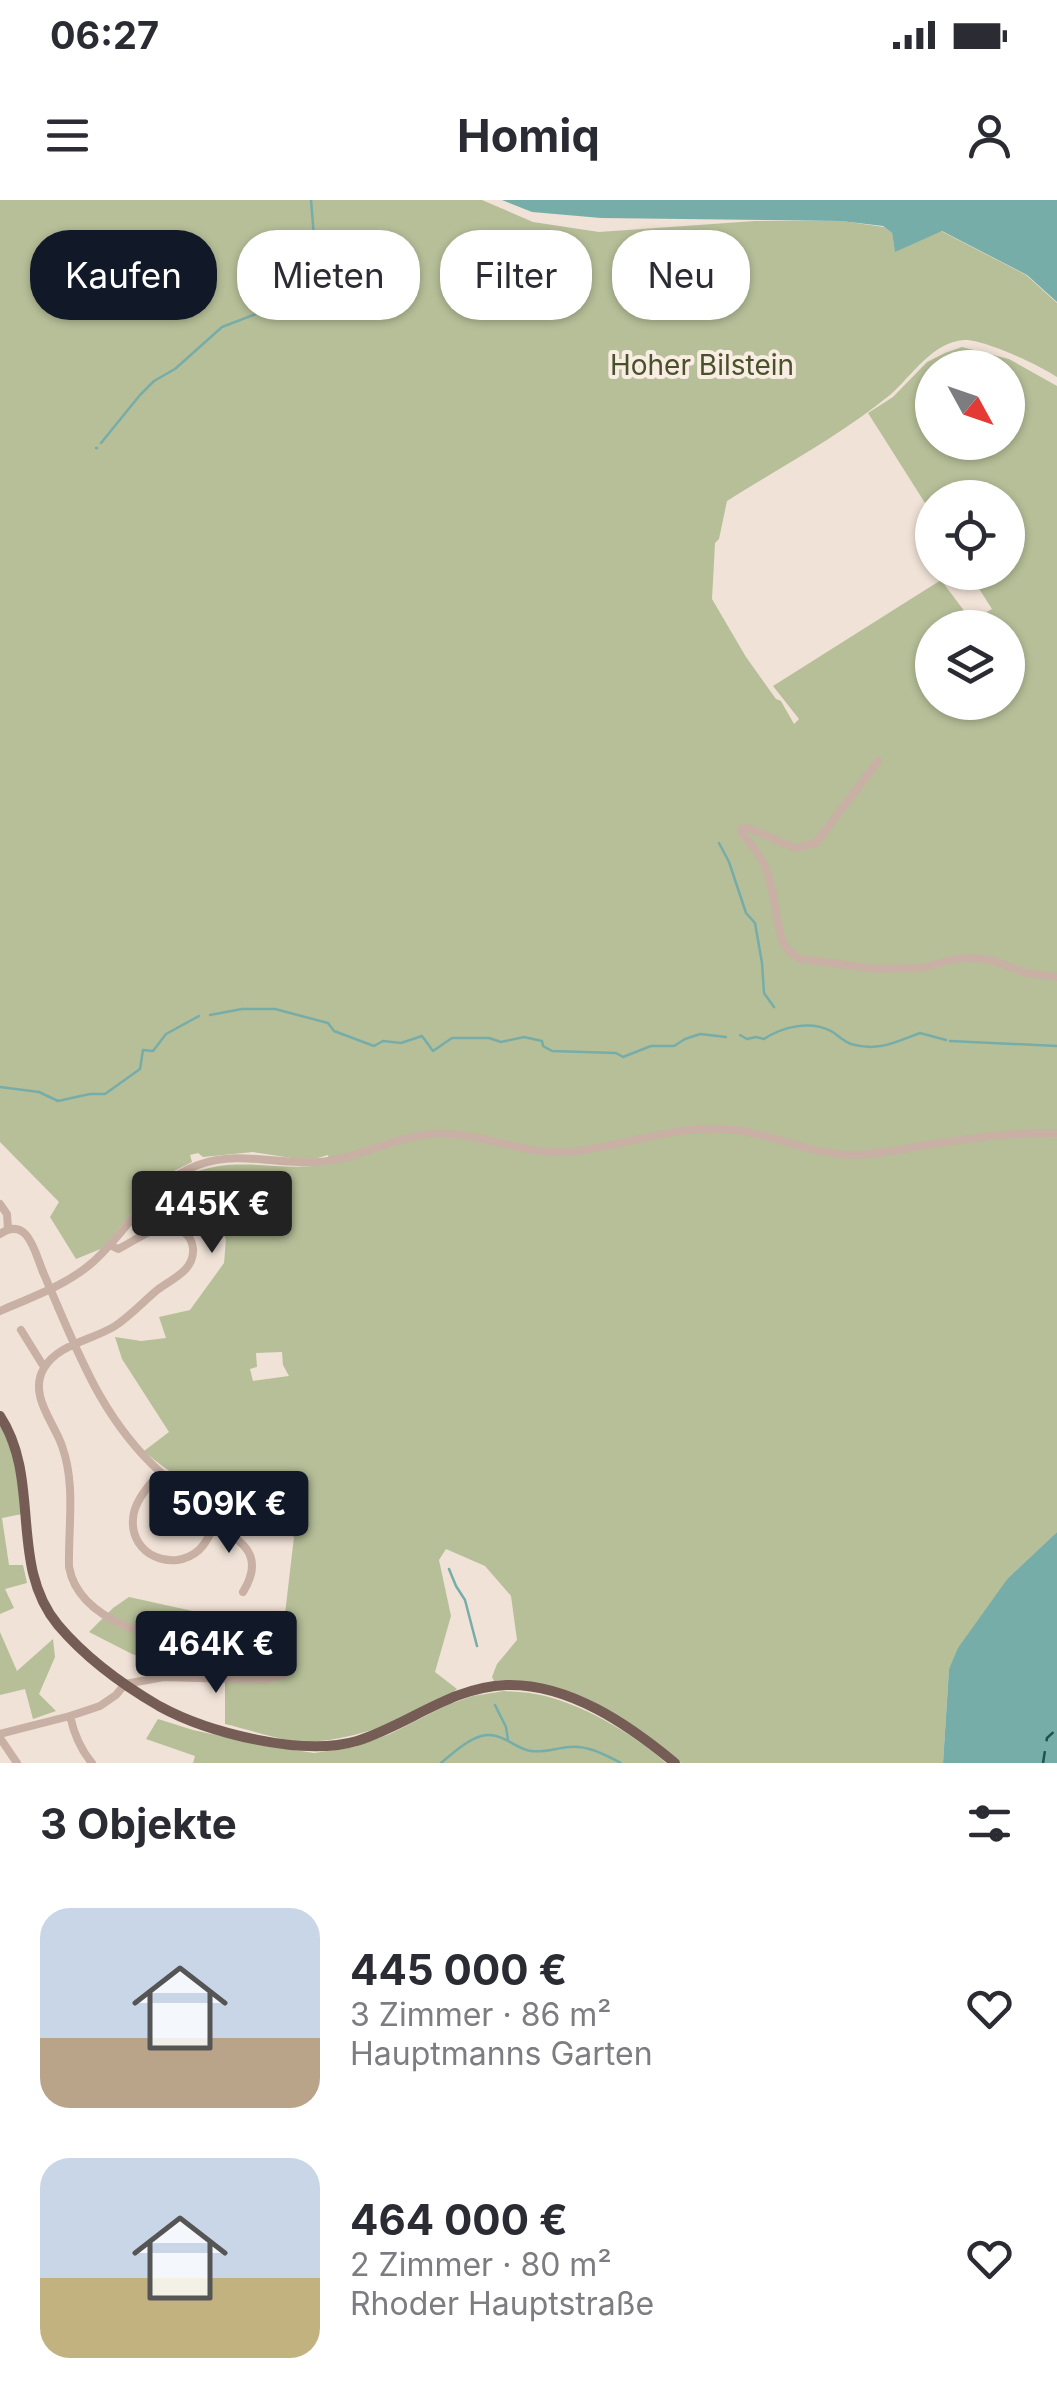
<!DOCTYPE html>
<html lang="de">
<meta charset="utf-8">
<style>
:root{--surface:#fff;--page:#f7f7f7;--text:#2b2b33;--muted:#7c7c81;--accent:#111827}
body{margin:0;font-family:Inter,sans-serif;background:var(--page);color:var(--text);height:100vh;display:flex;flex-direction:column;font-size:38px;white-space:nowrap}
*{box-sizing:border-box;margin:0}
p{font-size:32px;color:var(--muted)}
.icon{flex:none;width:55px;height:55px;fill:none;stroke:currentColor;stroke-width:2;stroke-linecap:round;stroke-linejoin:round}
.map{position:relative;height:1563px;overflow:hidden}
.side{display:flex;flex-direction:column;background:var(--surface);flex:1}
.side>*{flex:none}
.guide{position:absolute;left:30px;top:30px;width:998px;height:90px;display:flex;gap:20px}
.needle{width:65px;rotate:130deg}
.buttons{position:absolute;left:915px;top:150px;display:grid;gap:20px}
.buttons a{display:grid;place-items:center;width:110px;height:110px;border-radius:50%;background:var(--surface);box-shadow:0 2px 8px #0004;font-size:50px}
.price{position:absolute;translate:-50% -85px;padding:0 22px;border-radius:10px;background:var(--accent);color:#fff;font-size:32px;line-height:65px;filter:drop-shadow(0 2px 5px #0008)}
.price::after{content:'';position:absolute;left:50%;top:60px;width:30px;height:22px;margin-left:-15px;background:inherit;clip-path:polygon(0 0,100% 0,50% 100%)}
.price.on{background:#222;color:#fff}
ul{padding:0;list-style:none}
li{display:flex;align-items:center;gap:30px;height:250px;padding:0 40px}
li span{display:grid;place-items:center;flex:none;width:280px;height:200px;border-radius:30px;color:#555}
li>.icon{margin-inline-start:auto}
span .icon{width:120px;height:120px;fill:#fffc;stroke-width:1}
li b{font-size:42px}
h2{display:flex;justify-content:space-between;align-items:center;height:120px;padding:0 40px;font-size:42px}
.tag{padding:0 35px;border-radius:40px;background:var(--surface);box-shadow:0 2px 8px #0004;font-size:35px;line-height:90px}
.tag.on{background:var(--accent);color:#fff}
.status{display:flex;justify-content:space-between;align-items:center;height:70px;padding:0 50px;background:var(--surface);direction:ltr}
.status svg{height:28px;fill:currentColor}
header{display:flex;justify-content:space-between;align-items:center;height:130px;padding:0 40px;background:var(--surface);font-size:45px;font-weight:700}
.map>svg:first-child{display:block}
</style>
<div class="status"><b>06:27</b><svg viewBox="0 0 49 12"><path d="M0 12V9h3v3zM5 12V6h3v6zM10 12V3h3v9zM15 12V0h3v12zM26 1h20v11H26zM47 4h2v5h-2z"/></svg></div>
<header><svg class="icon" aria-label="menu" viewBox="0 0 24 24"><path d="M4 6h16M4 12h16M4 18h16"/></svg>Homiq<svg class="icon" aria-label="person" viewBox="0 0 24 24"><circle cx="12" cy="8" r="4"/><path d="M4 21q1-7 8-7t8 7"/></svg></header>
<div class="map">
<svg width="1057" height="1563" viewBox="0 0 1057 1563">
<rect width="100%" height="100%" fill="#f0e2d7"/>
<path fill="#b6bf98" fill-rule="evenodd" d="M0 0H482L533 22 599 32 755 21H842L884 27 892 33 895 51 941 31 1026 75 1057 103V177C1040 165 983 139 964 140 932 142 911 177 890 195 841 235 781 267 727 301L719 339 715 343 712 399 746 457 776 499 781 501 794 524 799 519 773 486 941 380 971 420 955 427 932 428V502H1008V428L959 427 992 409 969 373 1008 372V298H932V314L868 213 893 197 927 162 945 153 962 147 1009 159 1057 186V1332L1008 1378 949 1469 943 1563H681C632 1520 562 1476 494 1481L492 1477 497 1464 517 1440 511 1396 485 1366 446 1349 439 1360 451 1416 435 1472 457 1489C425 1517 336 1547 294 1541 271 1538 247 1529 225 1524V1481L262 1482 282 1471 262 1477 172 1474 175 1465 132 1454 89 1432 113 1408 129 1397 283 1431 294 1337C243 1309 188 1291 144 1251L169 1232 122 1159 115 1137 141 1141 166 1138 159 1117 190 1110 224 1063 226 1039 211 1006 162 992C221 945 266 975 330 964L328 955 314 959 292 958 253 952 203 957 198 953 190 955 192 962 174 971 153 987 103 1048 76 1059 50 1017 59 1002 0 942ZM932 168H1008V242H932ZM282 1152 283 1165 289 1176 253 1181 250 1169 257 1167 256 1153Z
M0 1224C16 1250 19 1285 22 1314L2 1318 9 1365H23L27 1383 5 1389 14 1408 0 1414Z
M180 1292 212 1306 198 1334 162 1330 166 1316Z
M0 1432 17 1471 53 1439 55 1457 39 1494 56 1511 33 1519 25 1489 0 1495Z
M504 1491C514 1492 525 1492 535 1494 578 1501 634 1534 666 1563H193L195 1556 146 1539 158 1519 193 1530 262 1545 314 1553 355 1547 390 1534 447 1505 473 1496Z"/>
<path fill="#77ada9" d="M502 0H1057V102L1027 75 942 31 895 52 892 33 883 26 841 21 601 18 532 12Z
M1057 1332V1563H943L949 1469 958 1448 1008 1378Z"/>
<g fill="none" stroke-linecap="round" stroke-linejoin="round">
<path stroke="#77ada9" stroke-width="2.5" d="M101 243 140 195 154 181 175 169 222 127 269 109 288 93 313 56 314 37 311 0
M96 248H97
M719 643 729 662 746 713 755 723 762 763 764 793 774 807
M210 815 242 809H275L328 823 334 831 374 846 383 841 401 843 422 836 433 851 452 838H489L501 842 524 837 542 841 543 846 552 851 616 853 623 857 651 846H674L685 839 700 834 726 837
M740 835 747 839 756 837 764 839C782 827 810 820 831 831 838 835 843 841 851 844 878 852 896 842 920 833L946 840
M950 841 1057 846
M0 887 39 892 58 901 90 894H105L140 869 143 850 153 851 166 834 199 816
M449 1369 456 1386 465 1400 477 1446
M495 1505 506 1527 508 1540
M441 1563C453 1553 471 1536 487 1535 504 1534 516 1549 531 1551 544 1553 556 1548 569 1547 588 1545 605 1555 621 1563"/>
<path stroke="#1c5451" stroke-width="2.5" stroke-dasharray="12 10" stroke-linecap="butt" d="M1043 1563 1047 1538 1057 1529"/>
<path stroke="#c8b0a4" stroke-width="8" d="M741 629V632C749 643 758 652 764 664 776 690 774 718 783 742 787 750 792 755 800 759L877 769 922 768 955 759 976 758 994 761 1026 773 1057 777
M741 629 748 628 795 648 816 643 878 561
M0 1004 7 1014 8 1029
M0 1034C28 1015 35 1053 43 1072
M58 1107C85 1170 108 1224 160 1272 149 1286 134 1301 133 1319 130 1355 173 1373 199 1350 210 1339 215 1322 221 1308L215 1302 182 1287 160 1272
M0 1111C32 1097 67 1085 93 1062 129 1030 151 982 198 965 238 950 278 965 318 962 359 959 395 936 436 934 485 932 526 958 578 951 625 945 672 927 720 929 766 930 808 955 854 955 876 955 899 950 921 946 966 939 1011 932 1057 933
M21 1130 44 1167
M214 1324C244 1341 265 1357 243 1392
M70 1516C74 1534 80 1549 92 1563
M0 1534 70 1516 100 1506 116 1495 125 1484 164 1477 263 1480 283 1475 292 1469 285 1461C268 1463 256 1457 240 1454 186 1443 81 1433 69 1367 68 1327 76 1285 62 1246 54 1222 28 1195 44 1168 58 1144 93 1140 115 1126 130 1116 142 1103 156 1091 171 1079 195 1071 193 1048 192 1040 188 1034 181 1030 161 1018 136 1041 118 1049L110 1045
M0 1538 17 1563"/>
<path stroke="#755d56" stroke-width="10" d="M0 1216C42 1280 8 1365 58 1425 85 1457 123 1485 159 1506 208 1533 303 1557 357 1541 408 1525 451 1487 506 1485 569 1483 629 1525 675 1563"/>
<path stroke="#c8b0a4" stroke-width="8" d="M43 1072 58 1107"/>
</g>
<g text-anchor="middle" stroke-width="8" stroke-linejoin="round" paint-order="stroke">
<g font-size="28" fill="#47512a" stroke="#f8ece3">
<text x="702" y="175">Hoher Bilstein</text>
</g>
</g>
</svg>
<div class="buttons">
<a><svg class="needle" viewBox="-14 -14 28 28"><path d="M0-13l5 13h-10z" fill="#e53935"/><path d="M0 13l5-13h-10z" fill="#7c7c81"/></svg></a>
<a><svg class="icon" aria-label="locate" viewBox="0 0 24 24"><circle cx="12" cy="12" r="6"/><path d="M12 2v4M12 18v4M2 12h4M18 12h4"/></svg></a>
<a><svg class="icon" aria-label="layers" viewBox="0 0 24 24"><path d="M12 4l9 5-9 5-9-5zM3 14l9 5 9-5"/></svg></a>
</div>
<b class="price on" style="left:212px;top:1056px">445K €</b>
<b class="price" style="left:229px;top:1356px">509K €</b>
<b class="price" style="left:216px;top:1496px">464K €</b>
<div class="guide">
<a class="tag on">Kaufen</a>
<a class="tag">Mieten</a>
<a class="tag">Filter</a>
<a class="tag">Neu</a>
</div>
</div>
<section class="side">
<h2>3 Objekte<svg class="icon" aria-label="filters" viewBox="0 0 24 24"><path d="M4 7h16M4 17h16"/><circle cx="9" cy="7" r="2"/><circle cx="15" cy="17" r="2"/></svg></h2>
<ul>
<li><span style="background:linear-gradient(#c9d6e8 65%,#b9a48a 0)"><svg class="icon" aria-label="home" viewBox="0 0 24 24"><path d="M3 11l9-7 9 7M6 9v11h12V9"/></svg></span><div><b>445 000 €</b><p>3 Zimmer · 86 m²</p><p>Hauptmanns Garten</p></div><svg class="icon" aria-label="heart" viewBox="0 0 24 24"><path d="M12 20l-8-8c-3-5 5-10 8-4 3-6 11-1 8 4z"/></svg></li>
<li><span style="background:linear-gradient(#c9d6e8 60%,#c2b280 0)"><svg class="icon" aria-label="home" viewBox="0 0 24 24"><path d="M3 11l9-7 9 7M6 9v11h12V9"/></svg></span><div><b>464 000 €</b><p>2 Zimmer · 80 m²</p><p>Rhoder Hauptstraße</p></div><svg class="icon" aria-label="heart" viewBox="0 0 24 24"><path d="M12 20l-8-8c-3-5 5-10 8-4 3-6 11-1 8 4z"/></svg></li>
</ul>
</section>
